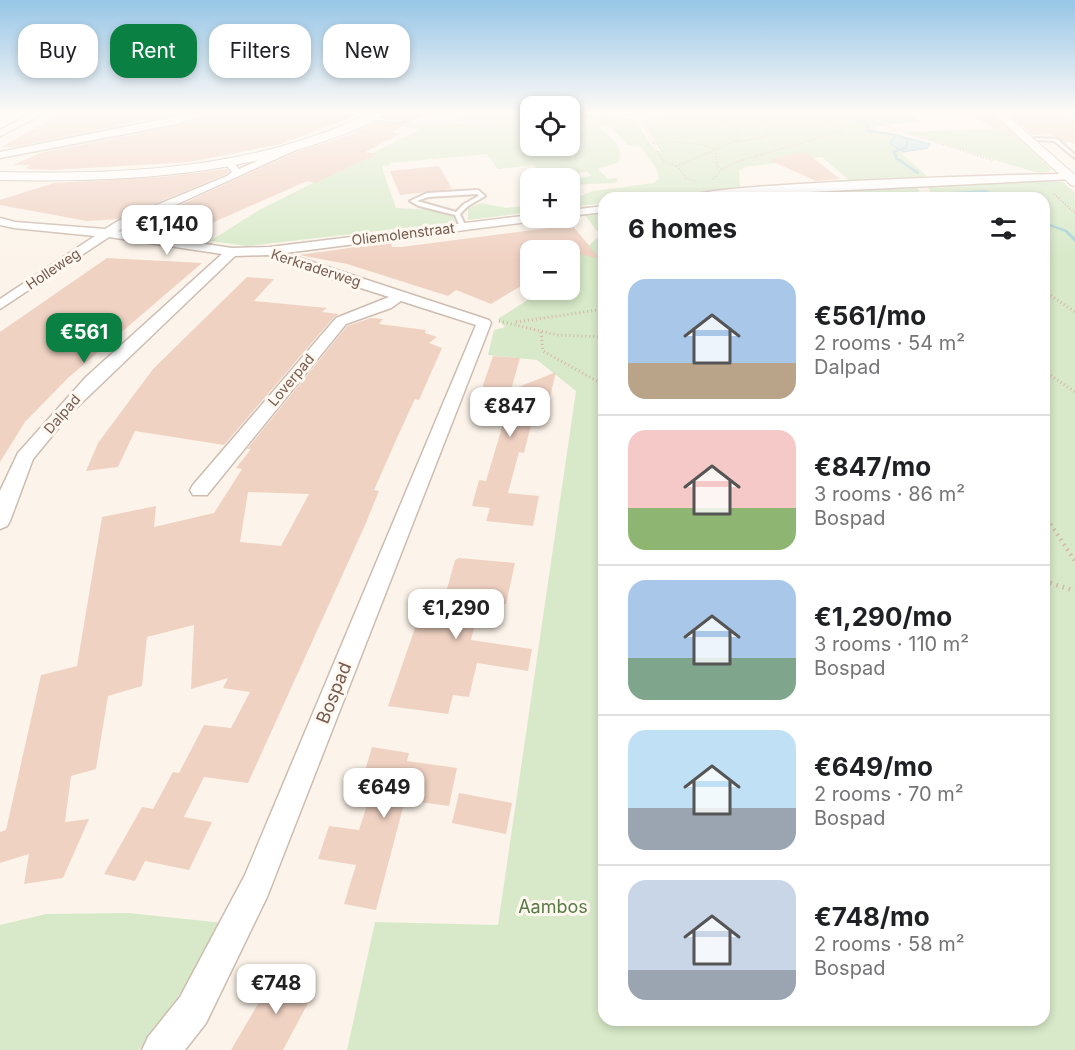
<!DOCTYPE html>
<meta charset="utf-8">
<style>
:root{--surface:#fff;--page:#f6f6f6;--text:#202124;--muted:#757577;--line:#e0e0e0;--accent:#0b8043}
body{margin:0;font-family:Inter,sans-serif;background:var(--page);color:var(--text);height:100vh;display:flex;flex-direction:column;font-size:22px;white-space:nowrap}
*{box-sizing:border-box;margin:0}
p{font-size:20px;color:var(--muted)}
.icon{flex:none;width:33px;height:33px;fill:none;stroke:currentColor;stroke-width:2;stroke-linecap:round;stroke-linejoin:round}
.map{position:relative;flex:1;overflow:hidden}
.sheet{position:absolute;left:598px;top:192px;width:452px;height:834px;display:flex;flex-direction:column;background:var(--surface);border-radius:18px;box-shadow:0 3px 9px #0003}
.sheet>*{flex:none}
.banner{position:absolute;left:18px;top:24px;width:490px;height:54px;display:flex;gap:12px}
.fabs{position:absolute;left:520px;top:96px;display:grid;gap:12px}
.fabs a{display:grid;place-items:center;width:60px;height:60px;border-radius:12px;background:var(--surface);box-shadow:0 3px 9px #0003;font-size:30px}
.price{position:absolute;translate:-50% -51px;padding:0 14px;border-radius:12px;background:#fff;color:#222;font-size:20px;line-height:39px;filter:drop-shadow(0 2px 3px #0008)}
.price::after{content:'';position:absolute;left:50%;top:36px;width:18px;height:14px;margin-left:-9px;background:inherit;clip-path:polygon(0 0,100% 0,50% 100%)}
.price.selected{background:var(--accent);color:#fff}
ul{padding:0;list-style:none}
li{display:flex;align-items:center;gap:18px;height:150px;padding:0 30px}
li+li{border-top:2px solid var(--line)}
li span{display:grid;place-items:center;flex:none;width:168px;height:120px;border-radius:18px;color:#555}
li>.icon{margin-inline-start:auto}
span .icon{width:72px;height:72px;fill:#fffc;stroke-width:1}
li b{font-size:26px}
h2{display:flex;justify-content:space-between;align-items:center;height:72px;padding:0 30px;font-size:26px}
.chip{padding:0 21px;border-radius:18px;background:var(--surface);box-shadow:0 3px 9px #0003;font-size:21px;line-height:54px}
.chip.selected{background:var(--accent);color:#fff}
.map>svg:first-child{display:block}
</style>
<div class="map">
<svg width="1075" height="1050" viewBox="0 0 1075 1050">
<rect width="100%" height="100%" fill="#fcf4ea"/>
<path fill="#d7e9c8" d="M475 113H531V120L449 122Z
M570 113H911L919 121 875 127 878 132 895 135 891 139 896 148 930 179 851 182 822 157 745 167 739 171 740 187 642 198H604V203L570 207V200L593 191 654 183 659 178 657 170 640 146 628 145 608 125 599 126C609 138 624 144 619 162L598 169 608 179 617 178 618 181 614 183 570 185V179L592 176 587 172 544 176 534 165 498 169 487 154 389 163V165L383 166V171L396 208 437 210 452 214 455 222 247 246 210 241 259 210 421 129 371 123 376 120 436 125 531 122V146H570V121L634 119 655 150 661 152 642 120 669 117 663 115 570 119Z
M1008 128 1051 169 1049 172 1038 173 904 132Z
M1024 182H1063L1075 193V1050H347L375 922 498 925 576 391 537 360 488 355 494 330 505 327 498 319 543 290H570V264L600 235 584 214 604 211V1020H1044V198H933L928 187Z
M917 187 920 194 884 198H701Z
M481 203 506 208 531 205V212L468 220V208Z
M128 913 224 923 199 968 139 1050H0V925L46 914Z"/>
<path fill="#bfe1e5" stroke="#a5d1d6" stroke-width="1.5" d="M895 135 930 144 927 148 903 152 890 143Z"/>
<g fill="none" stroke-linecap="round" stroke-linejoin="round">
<path fill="#a5d1d6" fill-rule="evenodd" d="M839 113H843L868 124 869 130 898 134 909 139 907 149 896 152 898 158 919 172V174H917L895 159 892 151 905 147 906 140 897 136 867 132 866 125Z
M880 113H883L889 118 886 122H884L886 118Z
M985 190 1009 198H1003L985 192 952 194 950 193 952 192Z
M1044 222 1067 230 1075 238V242L1065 232 1044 224Z"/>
</g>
<path fill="#f0d2c3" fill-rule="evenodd" d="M63 113H181L15 147H1Z
M210 113H363L281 144 189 162 54 170 28 169 25 168 31 165H13L40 153 177 126Z
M386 113H429L391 132 400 134 365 152 377 154 315 183 307 181 196 230 143 222 296 152 347 136 375 122 401 124 405 122 401 118 384 116Z
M965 113H991L1014 135 1011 136Z
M1008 113H1044L1075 119V143L1064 142 1051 134 1032 135Z
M804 151 840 179 816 181 769 160Z
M439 166 452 189 400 195 390 171Z
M226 169 229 172 226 174 118 219 87 221 0 205V200L54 183 163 177Z
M572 225 600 259 558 249 531 250V280L491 304 456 290 448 296 347 264 299 255 391 242 392 247H401Z
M107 258 202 263 68 378 25 422 0 462V332Z
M247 277 274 279 254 301 327 308 322 312 339 314 334 317 224 445 135 431 118 467 86 471 98 443 153 369Z
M371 318 383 319 379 324 426 330 425 333 437 337 429 343 442 348 419 400 415 399 397 438 374 490 379 491 366 523 248 783 204 777 184 817 212 822 189 870 145 861 135 881 104 874 142 807 153 809 173 772 179 773 204 725 231 728 250 692 223 688 228 678 191 689 194 625 147 637 142 686 108 696 96 769 71 776 65 822 89 819 63 878 24 884 29 854 0 863V832L6 830 41 675 77 666 102 517 156 506 154 527 214 513 242 469 236 468 251 449H247L347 326ZM248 492 309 494 281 546 240 542Z
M493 356 520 358 511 390 556 372 543 426 531 425 524 453 519 452 508 493 539 496 533 526 486 521 490 508 472 506 479 480 486 481 505 417 473 414Z
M459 558 515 563 506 604 481 601 471 640 532 649 528 671 477 663 469 697 453 695 448 714 388 706 423 605 442 607 455 560Z
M372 747 409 753 407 761 457 768 449 806 405 800 376 910 344 904 356 865 318 859 329 826 359 830 374 783H370L372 778 363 777Z
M459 793 512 803 506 834 452 823Z
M279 968 315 990 283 1050H231Z"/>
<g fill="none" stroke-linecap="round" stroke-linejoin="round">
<defs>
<path id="service" d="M371 117 401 120 403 121 401 122 370 119Z
M1035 138 1057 139 1075 155V158L1054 141 1037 140Z
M478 190 485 196 468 206 460 214 466 227 463 229 460 227 455 215 419 206 410 201 427 193ZM477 194 479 196 464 204 456 212 417 201 428 197Z"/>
<path id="minor" d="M33 113H44L0 136V130Z
M194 113H208L177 124 0 158V152Z
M295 144 300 147 298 149 118 231 232 248 270 247 531 215V218H542L536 221 285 253 489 320 491 323 267 897 206 1023 185 1050H142L148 1037 180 997 245 875 476 325 401 301 391 308 346 324 207 495H193L190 490 193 485 336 318 389 297 298 268 268 255 235 256 70 414 33 459 10 521 7 526 0 529V491L18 453 86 377 222 254 109 237 0 309V299L95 236 14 228 0 225V218L15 222 105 229 118 221 227 176 232 172 223 161 225 159H231L239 169Z
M1069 174 1073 175V179L684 198C701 183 1023 174 1069 174Z
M604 206V212L570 216V210Z"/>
<path id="tertiary" d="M370 113H384C367 127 342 135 322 142 219 178 108 182 0 180V172C126 175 256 169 370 113Z
M993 113H1004L1075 175V186L1071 185Z
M1066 113H1075V117L1068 115Z"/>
</defs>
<use href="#service" stroke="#cdbcb0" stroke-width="4"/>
<use href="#minor" stroke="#cdbcb0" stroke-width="3"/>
<use href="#tertiary" stroke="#cdbcb0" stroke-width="2"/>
<path stroke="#d5b6a5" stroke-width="1.5" stroke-dasharray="1 2" stroke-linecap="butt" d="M502 113 530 119
M846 113 994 161
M640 118C672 116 713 109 739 131L738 139 731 143 677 166 686 178 695 181
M570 120 640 118 653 143C674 142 695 141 715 149L717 167 722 169
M413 122 440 124 470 113
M440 124 531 121
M736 142 764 137 772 129 770 123 748 113
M653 143 663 161 677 166
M713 179 722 169 736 162 842 131 840 125 810 113"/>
<path stroke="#d5b6a5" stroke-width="2" stroke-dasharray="1 2" stroke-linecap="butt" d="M1054 194 1075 213"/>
<path stroke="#d5b6a5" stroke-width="3" stroke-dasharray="1 3" stroke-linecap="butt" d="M1044 291 1075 312
M499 321 557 335 604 337
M516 322 604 309
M541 332 543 351 604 385
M1044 371 1075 392"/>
<path stroke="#d5b6a5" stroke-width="4" stroke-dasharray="1.5 4.5" stroke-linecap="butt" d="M1044 514 1075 561"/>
<path stroke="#d5b6a5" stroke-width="4.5" stroke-dasharray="1.5 5" stroke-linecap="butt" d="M1044 581 1075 591"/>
<use href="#service" fill="#fff" fill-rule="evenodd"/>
<use href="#minor" fill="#fff" fill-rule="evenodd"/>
<use href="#tertiary" fill="#fff" fill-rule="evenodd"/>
</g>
<linearGradient id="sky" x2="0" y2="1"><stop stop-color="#97c6e7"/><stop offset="0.43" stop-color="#fefaf6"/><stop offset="1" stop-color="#fefaf6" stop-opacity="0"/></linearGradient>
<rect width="1075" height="260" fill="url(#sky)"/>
<g text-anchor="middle" stroke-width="6" stroke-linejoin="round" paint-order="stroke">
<g font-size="14" fill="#755a4e" stroke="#fef8f0">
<text transform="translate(403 234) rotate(-7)" y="5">Oliemolenstraat</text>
<text transform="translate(316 268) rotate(18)" y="5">Kerkraderweg</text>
<text transform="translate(53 269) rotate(-34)" y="5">Holleweg</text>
<text transform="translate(291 380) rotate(-50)" y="5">Loverpad</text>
<text transform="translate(62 414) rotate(-49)" y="5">Dalpad</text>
</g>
<g font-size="18" fill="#755a4e" stroke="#fef8f0">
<text transform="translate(334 693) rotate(-68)" y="6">Bospad</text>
</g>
<g font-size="18" fill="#587a46" stroke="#fef8f0">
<text x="553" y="913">Aambos</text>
</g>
</g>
</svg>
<div class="fabs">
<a><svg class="icon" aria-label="locate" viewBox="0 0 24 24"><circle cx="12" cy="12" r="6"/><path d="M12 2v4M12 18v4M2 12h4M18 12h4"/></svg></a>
<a>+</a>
<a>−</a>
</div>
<b class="price" style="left:167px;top:256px">€1,140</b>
<b class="price selected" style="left:84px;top:364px">€561</b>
<b class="price" style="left:510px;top:438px">€847</b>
<b class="price" style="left:456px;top:640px">€1,290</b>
<b class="price" style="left:384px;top:819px">€649</b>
<b class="price" style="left:276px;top:1015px">€748</b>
<div class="banner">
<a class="chip">Buy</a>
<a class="chip selected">Rent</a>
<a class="chip">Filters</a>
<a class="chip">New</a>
</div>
<section class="sheet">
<h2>6 homes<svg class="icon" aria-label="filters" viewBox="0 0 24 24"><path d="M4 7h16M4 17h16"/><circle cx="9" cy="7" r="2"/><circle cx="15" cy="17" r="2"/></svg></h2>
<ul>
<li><span style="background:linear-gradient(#a9c7e8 70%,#b9a48a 0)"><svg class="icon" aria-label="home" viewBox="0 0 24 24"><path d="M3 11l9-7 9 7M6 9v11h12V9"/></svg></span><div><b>€561/mo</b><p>2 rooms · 54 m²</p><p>Dalpad</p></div></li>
<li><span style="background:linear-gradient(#f6c9c9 65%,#8fb573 0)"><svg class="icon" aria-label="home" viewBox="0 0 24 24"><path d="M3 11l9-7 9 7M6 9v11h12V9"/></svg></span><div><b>€847/mo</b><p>3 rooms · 86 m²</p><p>Bospad</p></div></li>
<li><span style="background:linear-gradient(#a9c7e8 65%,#7fa58c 0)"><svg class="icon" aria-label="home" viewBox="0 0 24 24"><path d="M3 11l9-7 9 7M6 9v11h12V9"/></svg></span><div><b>€1,290/mo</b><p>3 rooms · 110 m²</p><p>Bospad</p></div></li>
<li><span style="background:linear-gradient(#bfe0f5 65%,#9aa5b1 0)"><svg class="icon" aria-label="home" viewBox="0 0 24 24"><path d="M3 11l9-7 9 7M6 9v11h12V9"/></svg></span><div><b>€649/mo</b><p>2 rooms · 70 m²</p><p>Bospad</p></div></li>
<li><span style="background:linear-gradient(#c9d6e8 75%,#9aa5b1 0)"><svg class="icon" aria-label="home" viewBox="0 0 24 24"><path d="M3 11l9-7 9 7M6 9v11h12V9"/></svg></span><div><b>€748/mo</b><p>2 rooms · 58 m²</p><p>Bospad</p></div></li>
</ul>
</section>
</div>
